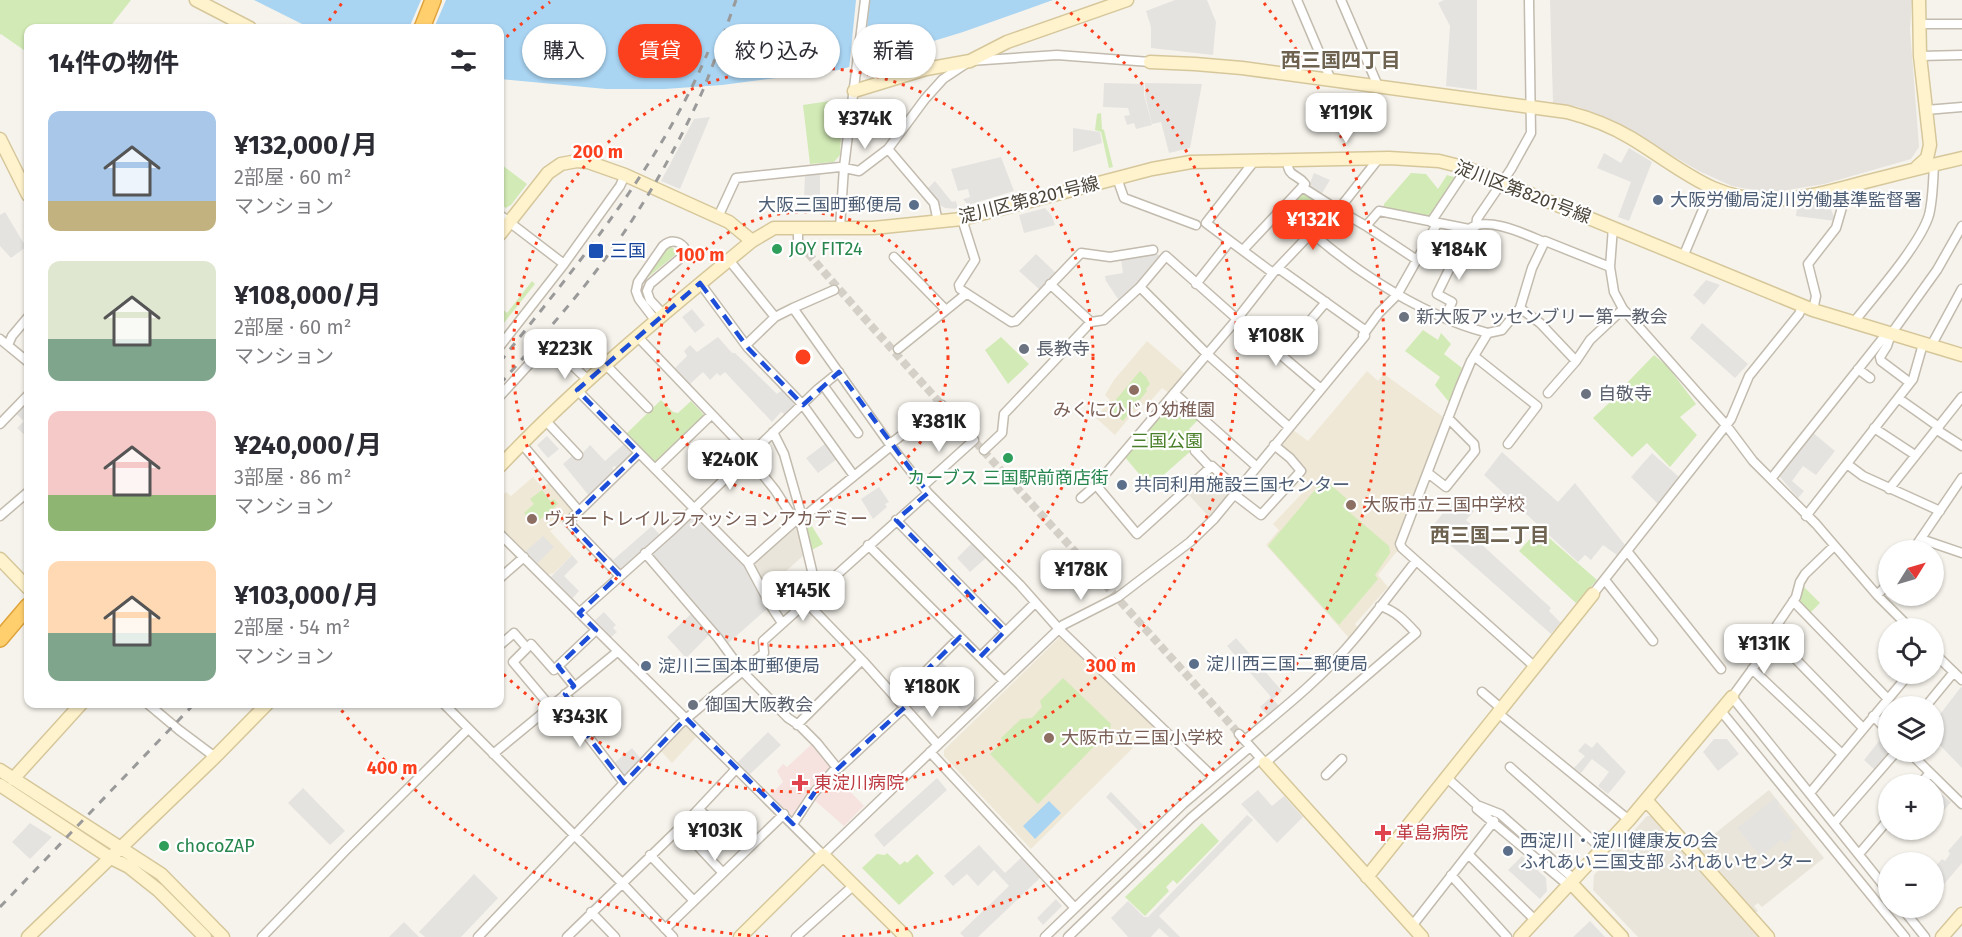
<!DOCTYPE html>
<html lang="ja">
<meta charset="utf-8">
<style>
:root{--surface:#fff;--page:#f2f2f3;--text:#2b2b33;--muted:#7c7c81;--accent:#fc3f1d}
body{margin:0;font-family:"Fira Sans","Noto Sans JP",sans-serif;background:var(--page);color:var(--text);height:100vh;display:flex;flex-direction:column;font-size:22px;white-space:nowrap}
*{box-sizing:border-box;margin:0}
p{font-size:20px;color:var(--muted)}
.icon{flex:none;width:33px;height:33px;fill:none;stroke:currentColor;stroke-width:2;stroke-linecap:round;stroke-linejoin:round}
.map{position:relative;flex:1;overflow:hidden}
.details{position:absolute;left:24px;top:24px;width:480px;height:684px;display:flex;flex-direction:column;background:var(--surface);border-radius:12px;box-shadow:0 2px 4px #0004}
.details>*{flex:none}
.banner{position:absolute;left:522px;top:24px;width:570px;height:54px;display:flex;gap:12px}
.needle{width:39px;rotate:53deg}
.fabs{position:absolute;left:1878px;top:540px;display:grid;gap:12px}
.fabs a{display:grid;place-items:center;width:66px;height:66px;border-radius:50%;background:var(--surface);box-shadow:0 2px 4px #0004;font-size:30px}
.price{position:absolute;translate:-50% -51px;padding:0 14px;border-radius:12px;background:#fff;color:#222;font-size:20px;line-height:39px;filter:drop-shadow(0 2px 3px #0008)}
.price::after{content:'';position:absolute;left:50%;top:36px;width:18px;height:14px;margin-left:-9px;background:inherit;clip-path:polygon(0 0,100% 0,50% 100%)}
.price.active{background:var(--accent);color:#fff}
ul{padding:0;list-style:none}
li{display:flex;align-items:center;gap:18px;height:150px;padding:0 24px}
li span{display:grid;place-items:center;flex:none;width:168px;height:120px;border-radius:12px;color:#555}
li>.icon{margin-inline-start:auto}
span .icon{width:72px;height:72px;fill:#fffc;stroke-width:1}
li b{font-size:26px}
h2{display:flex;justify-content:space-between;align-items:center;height:72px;padding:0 24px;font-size:26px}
.pill{padding:0 21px;border-radius:27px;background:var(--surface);box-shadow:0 2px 4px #0004;font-size:21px;line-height:54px}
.pill.active{background:var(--accent);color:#fff}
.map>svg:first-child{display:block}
</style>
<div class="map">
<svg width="1962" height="937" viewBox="0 0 1962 937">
<rect width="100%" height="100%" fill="#f6f3ec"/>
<path fill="#eae5da" d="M1214 474 1229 489 1232 495 1210 518 1187 493 1206 476Z
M796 526H798L805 554 765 590 752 563Z
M1769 790 1824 858 1762 907 1758 903 1754 906 1758 911 1755 913 1697 848Z
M1647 816H1653L1760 937H1638L1593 890 1594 875Z"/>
<path fill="#e6e2dd" d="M1550 0H1912L1910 29 1919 147 1911 159 1824 184 1769 193 1732 186 1699 171 1628 130 1579 107 1553 103Z"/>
<path fill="#efe8d6" d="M1147 341 1185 374 1169 393 1162 388 1146 406 1144 404 1129 418 1115 435 1096 418 1110 400 1105 395 1114 380Z
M1367 371 1378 381 1384 374 1442 416 1443 421 1394 546 1398 550 1378 575 1388 587 1355 624 1358 628 1349 638 1266 545 1279 530 1273 524 1309 486 1297 476 1302 471 1277 446 1292 429 1308 441Z
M533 477 543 488 551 481 575 510 550 531 572 555 554 573 547 575 500 529V497L506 492 511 496Z
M1060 637 1155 726 1031 849 944 756V750Z
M682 725H686L697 736 672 763 660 750Z"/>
<path fill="#f6e3e0" d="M813 743 830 763V771L795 821 769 797 783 782 777 771 783 764 787 767Z
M833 773 864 806 844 826 812 798Z"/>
<path fill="#d2eab5" d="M0 0H131L109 28H28V53L1 34 0 35Z
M843 99 840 155 834 162 810 164 803 105Z
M1101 113 1102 129 1104 130 1113 167 1109 168 1101 132 1095 130 1097 114Z
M502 165 527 184 511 205 506 208 501 205 500 167Z
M1411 173 1426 174 1438 189 1447 175 1457 178 1430 217 1383 209 1384 204Z
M1302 191 1331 209 1312 227 1288 206Z
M670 246 676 250 675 255 642 282 667 247Z
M532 281 535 284 503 324 500 320V307L507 313Z
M1423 330 1438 340 1441 333 1451 344 1444 354 1462 368 1449 402 1435 385 1440 377 1405 351Z
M1001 337 1029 364 1008 384 985 350Z
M1654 355 1667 366 1696 404 1680 417 1697 435 1670 467 1647 443 1632 457 1593 418 1623 390V387Z
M1140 371 1146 377 1150 384 1146 389 1147 391 1123 421 1109 408Z
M1175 396 1199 419 1189 429 1201 442 1150 487 1124 456Z
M661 400 673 412 678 413 691 401 706 417 655 465 625 435Z
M1324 479 1347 499 1342 506 1389 546 1390 553 1375 575 1378 579 1339 625 1268 546Z
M542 490 550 501 554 499 558 504 536 523 532 518 530 520 524 513 534 504 530 499Z
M819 508 823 514 810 523 823 544 810 551 803 522Z
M1539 529 1597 580 1576 603 1519 551Z
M1802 585 1820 603 1809 614 1798 602Z
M1063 678 1111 724 1110 730 1038 804 990 754 1003 741 1001 738 1021 719 1032 718 1042 707 1040 701Z
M1202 823 1219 841 1177 884 1173 880 1166 887 1169 891 1145 916 1125 897Z
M887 853 900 865 905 861 907 863 917 854 934 873 899 905 862 868 877 854 885 855Z"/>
<path fill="#e5e3e0" d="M1175 0H1207L1216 22 1213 55 1151 48V27L1146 11Z
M1444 0H1477V90L1446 86 1450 26 1438 3Z
M1104 83 1144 84V95L1152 125 1136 129 1134 123 1127 125 1124 116 1130 115 1128 108 1103 107Z
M1145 83 1202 84 1190 148 1169 153 1161 122 1152 124 1145 95Z
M710 117 680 189 661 181 694 119Z
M1073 128 1100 132 1102 143 1073 152Z
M1629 148 1652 162 1629 221 1618 217 1631 182 1597 168 1604 153 1621 163Z
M1001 157 1014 191 968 205 963 199 970 197 968 189 958 191 951 169Z
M820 172V199H804L805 175Z
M1314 173 1330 180 1321 195 1308 188Z
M935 181 952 202 956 201 958 209 945 208 940 205 928 188Z
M1821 202 1829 205 1836 221 1796 216 1797 208Z
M1045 208 1052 216 1055 225 1024 233 1019 215Z
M5 212 26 247 11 258 0 246V215Z
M1153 251 1162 257 1120 302 1106 281 1105 276 1123 273 1121 259Z
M1036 254 1056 273 1040 290 1019 271Z
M1706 280 1720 285 1704 305 1693 295Z
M692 309 705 325 695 333 682 317Z
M1702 323 1748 364 1735 378 1690 338Z
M718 337 732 353H735L777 394 782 390 796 402V406L786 415 781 412 772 422 725 372 720 376 717 373 710 380 703 372 688 386 673 370 687 356 684 351 690 345 697 352Z
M25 404 28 407V438L17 428 24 421 16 414Z
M1812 432 1835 451 1816 475 1803 466 1792 481 1804 491 1798 498 1780 477V472Z
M547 436 559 449 548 458 537 445Z
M625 443 632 455 617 469 615 466 612 468 616 472 590 497 563 464 574 454 578 458 590 445 605 461Z
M826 443 837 459 818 473 806 458Z
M1502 452 1558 502 1575 483 1625 545 1617 555 1603 545 1591 560 1585 555 1578 562 1484 475Z
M1652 453 1679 477 1658 504 1631 477Z
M879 487 889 502 885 504 887 507 873 519 861 499Z
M1455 498 1461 502 1462 500 1474 511 1466 520 1473 526 1468 532 1551 608 1549 611 1561 623 1551 634 1431 528Z
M693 514H697L745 563 769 607 726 645 652 556 651 554Z
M652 526 660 535 618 571 607 560 611 557 613 560Z
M543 536 554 547 537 564 525 552Z
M973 542 987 557 970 572 957 558Z
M572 555 578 562 564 576 579 591 572 599 550 578Z
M809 572 814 592 800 603 792 588Z
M694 611 711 633 686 658 667 637Z
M604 612 616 625 613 628 617 632 610 638 594 621Z
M1236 638 1282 691 1273 699 1279 706 1268 716 1260 707 1271 697 1227 646Z
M941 661 956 677 917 714 902 698Z
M957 679 978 700 964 713 944 692Z
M1961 687 1962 688V768L1934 739V722Z
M768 732 781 745 748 776 736 764Z
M1883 736 1888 741V752H1891L1875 770 1864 760Z
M1714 739H1727L1739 754 1718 771 1703 752Z
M1597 742 1626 772 1608 794 1598 786 1609 772 1592 759 1581 773 1574 768 1585 756 1578 751 1585 743 1592 748Z
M632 748 641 759 624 778 613 764Z
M937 778 947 790 884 847 874 835Z
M303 788 345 831 330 845 288 803Z
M1258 790 1272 806 1284 796 1303 817 1277 843 1241 804Z
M1111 792 1144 826 1139 831 1106 797Z
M1939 792 1951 802 1934 822V798Z
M1775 798 1780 804 1778 806 1796 828 1790 833 1793 837 1785 844 1781 840 1761 857 1737 828Z
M1247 815 1253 820 1159 916 1180 937H1169L1159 928 1151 937H1128L1111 918 1128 901 1144 917H1148Z
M30 823 52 837 30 859 12 842Z
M1962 835V863L1934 896V868L1942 859 1945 861 1950 854 1948 851Z
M979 845 1005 873 1022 857 1041 877 978 937H964L960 933 1009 886 994 870 978 886 967 874 953 886 944 876Z
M1522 856 1546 878 1547 891 1540 899 1508 870Z
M474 874 498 898 461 937H425L419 932Z
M1056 899 1062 906 1043 925 1037 918Z
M1590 921 1605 937H1573Z
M404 922 419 937H389Z"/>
<path fill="#a9d4f2" d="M254 0H1053L963 32 839 70 722 85 664 89H606L500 79V28H310Z
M1049 801 1061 813 1035 839 1023 826Z"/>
<path fill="#f6f3ec" d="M421 0H446L434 28H409Z
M856 0H870L863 66 849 70Z"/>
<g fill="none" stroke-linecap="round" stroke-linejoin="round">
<path stroke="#d4d0c8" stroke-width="8" stroke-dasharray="8 4" stroke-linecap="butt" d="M800 244C943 411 1094 569 1239 734"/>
<defs>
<path id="street" d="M1297 0 1331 80
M1341 0 1378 86
M1919 24H1962
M1920 56 1962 55
M1926 110 1962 107
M888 149 934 203 938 222
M1117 178 1124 198 1196 225
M1302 187 1335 208
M1284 206C1336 260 1415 314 1488 333
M1339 209 1379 158
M500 215 564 264
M718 217 736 178 840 167 859 171 888 149 925 99 943 79 970 61 1057 55 1150 62
M962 219 975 260 959 285 960 289 1011 322 1016 321 1081 253 1110 257 1153 250
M1431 222 1467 168
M1366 226 1417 260
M1476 226 1477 219 1511 169 1531 133 1529 0
M798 228V242L800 244
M840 228 844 167 865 0
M1230 241 1273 273
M1243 250 1305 184C1296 172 1288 179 1287 159
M894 257 946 310
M1683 257 1712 188
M729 260 775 317 793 308 891 446 928 493 1020 585 1059 629 1213 777
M1610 267 1613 227
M1278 268 1366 331
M700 283 748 348 803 405 854 476
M1050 284 1091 322
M1196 284 1230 241 1206 223 1255 160
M1140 287 1207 354 1289 427
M793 308 834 290
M1520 308 1540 323 1576 361
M1813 310 1816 296 1808 264 1836 228 1848 187
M1238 318 1281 355 1326 302
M1445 318 1452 302 1437 294 1469 229
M655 320 639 299 636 291 638 282 663 246C670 240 678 240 684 247L683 256 650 284 647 291 650 300 663 314
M1854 322C1874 296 1920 245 1929 215 1933 199 1933 181 1934 164
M637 336 745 449 751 460 775 490 795 521
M0 339 28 362
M8 345 12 336 28 317
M746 345 775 317
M500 346 564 264 620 186 625 175
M1931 346 1962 289
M898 349 966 294
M1281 355 1321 389
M1474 356 1537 406 1508 444
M605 364 648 408
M1858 369 1870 378
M1909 382 1881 361 1880 357 1887 346 1891 334 1937 270 1962 226
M823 385 858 433
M577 390 748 563 771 606 782 623
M1174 393 1257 467
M1548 393 1576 361 1590 340 1623 309
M500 396 542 350 547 347 555 349 588 380
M1898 398 1939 427
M545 420 578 455
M0 424 28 395
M1874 428 1915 455
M1937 430 1962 446
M773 432 784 454 802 517
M521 443 579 511
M890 444 942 405
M984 450 1002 433 1004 414 1091 322 1104 320 1140 287 1166 256 1237 319
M1195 451 1211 468
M1847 464 1863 476 1940 511
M655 469 711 415
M1428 473 1446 487 1475 451 1474 444 1448 418
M1771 479 1887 333
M1096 485 1137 534 1212 466 1238 490
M923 486 974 440
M1889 489 1962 397
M1235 495 1261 515 1301 471 1290 458 1274 445
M1081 498 1096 485 1237 319 1273 273 1335 208 1366 226 1379 211 1469 229C1486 215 1527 235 1544 242
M0 516 28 492
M1806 516 1913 379 1923 344
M800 520 817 592
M896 520 1005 631
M500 534 823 855 1063 625 1118 597 1190 542 1214 519 1365 336 1363 335 1379 313 1397 295 1437 224
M1921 539 1962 553
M868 545 1004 681
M1834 546 1805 574 1800 582 1796 597 1777 625 1775 638 1732 697 1888 891
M1913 550 1962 478
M1627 551 1721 669
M645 553 718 638 743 672 788 718 800 726 817 743 838 769 905 707
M748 563 795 521 800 520 891 446
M619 575 568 522 639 453
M500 578 524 557
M1605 580 1653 641
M1593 594 1731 419 1749 376 1799 314 1803 305
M1877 595 1888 584
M1793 601 1888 699
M806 602 863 661 938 745
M579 613 671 531 818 389 839 372
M1775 638 1863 728
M500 645 514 633 527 648
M1934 653 1962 680
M980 657 1035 603
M558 666 574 686
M1535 667 1402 548 1400 544 1460 387 1471 361 1488 333 1502 330 1520 308 1532 268 1545 241 1610 267 1614 292 1623 309 1726 425 1753 461 1816 524 1877 595 1910 628
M1752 669 1842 754
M1482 692 1502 709
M565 694 581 717 580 726 624 783
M898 699 960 637
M148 704 179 730 215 757
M444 704 622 883 673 937
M550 706 513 662 531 644 554 670 596 630
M1926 706 1954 672
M1721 711 1905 937
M1498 713 1629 820
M1873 716 1888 731
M797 725 862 660
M1239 734 1265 763 1416 633C1405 621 1396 611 1380 606
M1245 740C1284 708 1324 676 1356 637 1377 612 1396 586 1416 561
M930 752 1075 908
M1909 752 1962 804
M493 754 617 652
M1510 767 1602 849
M1326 775 1342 759
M1446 777 1477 805 1500 814 1574 879
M1920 784 1930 773
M1810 793 1909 674
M699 809 717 827 725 820 751 846
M1477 809 1568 885
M1834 823 1896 752
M793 824 813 794 836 768
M680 827 723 873
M1468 854 1536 921
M1859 854 1888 820
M650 855 694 901
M1451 875 1507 937
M1902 908 1925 937
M591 912 615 937
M1412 926 1494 821
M665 929 784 814
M262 937 346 850 468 729
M478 937 680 724 764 653 763 641 928 493
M567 937 691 817 736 769
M796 937 854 885
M1045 937 1183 804 1250 747
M1068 937 1191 818 1260 759"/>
<path id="secondary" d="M196 0 250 28
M1150 62 1195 64 1242 68 1567 112C1590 118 1611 126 1631 138 1658 154 1684 175 1713 188 1765 211 1817 195 1869 181 1900 173 1931 165 1962 158
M854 91 926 69 970 61 1007 42 1127 0
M0 139 28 195
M1917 167 1927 158 1930 145 1920 56 1919 0
M500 234 548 173 561 164 577 161 588 162 625 175 729 222 752 241
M500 466C578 384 664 313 752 241L774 228H873L962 219 1152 169 1191 162 1389 158 1439 161 1467 168 1813 310 1962 355
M0 559 28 588
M1265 763 1422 937
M0 770 161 874 223 937
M13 779 81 704
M0 785 109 857 129 867 158 890 205 937
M1646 800 1768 937
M1367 877 1593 594
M1571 883 1622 937
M28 937 215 757 267 704
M740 937 823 855 906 937
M1520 937 1629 820 1732 697
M1942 937 1962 914"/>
<path id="highway" d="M422 28 433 0
M0 639 28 606"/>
</defs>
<use href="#street" stroke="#c2bbae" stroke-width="11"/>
<use href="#secondary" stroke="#d6c79b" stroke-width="15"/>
<use href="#highway" stroke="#e0a43c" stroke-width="18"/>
<use href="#street" stroke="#fff" stroke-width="8"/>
<use href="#secondary" stroke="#fff3cd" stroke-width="12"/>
<use href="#highway" stroke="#ffcf6e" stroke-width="15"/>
<path stroke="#9a9a9a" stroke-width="3" stroke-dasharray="8 8" stroke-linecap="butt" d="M500 362C577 265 659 167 708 52
M500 384C536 343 573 303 605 259 642 210 678 146 703 90 715 61 725 30 736 0
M0 907 194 704"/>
</g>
<path fill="none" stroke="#1d4ed8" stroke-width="4.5" stroke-dasharray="12 8" stroke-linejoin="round" d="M700 283 748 348 803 405 839 372 928 493 896 520 1005 631 980 657 960 637 898 699 905 707 819 786 793 824 686 718 624 783 580 726 581 717 565 694 574 686 558 666 596 630 579 613 619 575 568 522 639 453 577 390Z"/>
<g fill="none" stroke="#fc3f1d" stroke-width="3" stroke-dasharray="3 6">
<circle cx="803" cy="357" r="145"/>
<circle cx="803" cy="357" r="290"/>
<path d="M500 43A436 436 0 0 1 550 2M1056 2A436 436 0 1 1 500 671"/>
<path d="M768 937A581 581 0 0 1 339 707M324 28A581 581 0 0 1 342 3M1264 3A581 581 0 0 1 838 937"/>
</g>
<g fill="#5c6f8a" stroke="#fff" stroke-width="2">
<circle cx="1658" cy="200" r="6"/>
<circle cx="914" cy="205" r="6"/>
<circle cx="1122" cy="485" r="6"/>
<circle cx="1194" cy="664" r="6"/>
<circle cx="646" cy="666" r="6"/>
<circle cx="1508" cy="851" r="6"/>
</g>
<g fill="#2e9e5b" stroke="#fff" stroke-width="2">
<circle cx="777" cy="249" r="6"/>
<circle cx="1008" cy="458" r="6"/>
<circle cx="164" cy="846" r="6"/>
</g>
<rect fill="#1a4fb4" stroke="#fff" stroke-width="2" x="588" y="243" width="16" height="16" rx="3"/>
<g fill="#6b7280" stroke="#fff" stroke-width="2">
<circle cx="1404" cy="317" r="6"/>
<circle cx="1024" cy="349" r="6"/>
<circle cx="1586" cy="394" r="6"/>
<circle cx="693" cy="705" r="6"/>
</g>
<g fill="#8d6e63" stroke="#fff" stroke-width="2">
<circle cx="1134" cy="390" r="6"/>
<circle cx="1351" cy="505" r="6"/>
<circle cx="532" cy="519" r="6"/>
<circle cx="1049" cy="738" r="6"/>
</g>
<g fill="#e0444e" stroke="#fff" stroke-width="2">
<path d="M797 774h6v6h6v6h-6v6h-6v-6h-6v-6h6z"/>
<path d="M1380 824h6v6h6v6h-6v6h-6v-6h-6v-6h6z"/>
</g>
<g text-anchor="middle" stroke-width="4.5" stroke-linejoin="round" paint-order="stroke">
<g font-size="18" fill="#4b4439" stroke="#fff">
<text transform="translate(1523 192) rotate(21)" y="6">淀川区第8201号線</text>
<text transform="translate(1029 200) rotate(-14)" y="6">淀川区第8201号線</text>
</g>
<g font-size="18" fill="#4e5e75" stroke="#fff" text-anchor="start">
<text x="1670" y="206">大阪労働局淀川労働基準監督署</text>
<text x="902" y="211" text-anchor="end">大阪三国町郵便局</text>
<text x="1134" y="491">共同利用施設三国センター</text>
<text x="1206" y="670">淀川西三国二郵便局</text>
<text x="658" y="672">淀川三国本町郵便局</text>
<text x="1520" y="847">西淀川・淀川健康友の会<tspan x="1520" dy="21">ふれあい三国支部 ふれあいセンター</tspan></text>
</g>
<g font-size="18" fill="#27864d" stroke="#fff" text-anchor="start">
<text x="789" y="255">JOY FIT24</text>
<text x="1008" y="484" text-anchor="middle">カーブス 三国駅前商店街</text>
<text x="176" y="852">chocoZAP</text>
</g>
<g font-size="18" fill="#164399" stroke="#fff" text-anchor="start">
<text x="610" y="257">三国</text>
</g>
<g font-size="18" fill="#5b616d" stroke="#fff" text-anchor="start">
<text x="1416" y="323">新大阪アッセンブリー第一教会</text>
<text x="1036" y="355">長教寺</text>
<text x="1598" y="400">自敬寺</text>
<text x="705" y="711">御国大阪教会</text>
</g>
<g font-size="18" fill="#785e54" stroke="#fff" text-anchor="start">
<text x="1134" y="416" text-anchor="middle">みくにひじり幼稚園</text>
<text x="1363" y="511">大阪市立三国中学校</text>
<text x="544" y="525">ヴォートレイルファッションアカデミー</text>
<text x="1061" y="744">大阪市立三国小学校</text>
</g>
<g font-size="18" fill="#4a7f2a" stroke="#fff">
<text x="1167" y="447">三国公園</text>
</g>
<g font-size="18" fill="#be3a42" stroke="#fff" text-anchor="start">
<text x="814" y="789">東淀川病院</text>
<text x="1396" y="839">革島病院</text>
</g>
<g font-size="20" font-weight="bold" fill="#6e6250" stroke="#fff">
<text x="1341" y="67">西三国四丁目</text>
<text x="1490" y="542">西三国二丁目</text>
</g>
</g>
<circle cx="803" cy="357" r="9" fill="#fc3f1d" stroke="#fff" stroke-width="3"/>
<g font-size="18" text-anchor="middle" font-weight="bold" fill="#fc3f1d" stroke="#fff" stroke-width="4.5" stroke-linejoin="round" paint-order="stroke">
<text x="598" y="158">200 m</text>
<text x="700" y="261">100 m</text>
<text x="1111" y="672">300 m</text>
<text x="392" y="774">400 m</text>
</g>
</svg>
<div class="fabs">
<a><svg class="needle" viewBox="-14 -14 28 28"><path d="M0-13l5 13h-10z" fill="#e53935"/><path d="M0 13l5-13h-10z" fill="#7c7c81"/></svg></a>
<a><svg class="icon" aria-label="locate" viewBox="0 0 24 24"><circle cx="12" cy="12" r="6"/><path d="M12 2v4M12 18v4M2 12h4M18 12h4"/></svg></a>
<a><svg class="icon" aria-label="layers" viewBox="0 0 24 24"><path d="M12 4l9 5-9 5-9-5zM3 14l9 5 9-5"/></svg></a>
<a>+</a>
<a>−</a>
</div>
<b class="price" style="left:1346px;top:144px">¥119K</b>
<b class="price" style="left:865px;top:150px">¥374K</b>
<b class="price active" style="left:1313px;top:251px">¥132K</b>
<b class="price" style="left:1459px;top:281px">¥184K</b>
<b class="price" style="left:1276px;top:367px">¥108K</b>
<b class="price" style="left:565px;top:380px">¥223K</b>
<b class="price" style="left:939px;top:453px">¥381K</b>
<b class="price" style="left:730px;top:491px">¥240K</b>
<b class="price" style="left:1081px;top:601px">¥178K</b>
<b class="price" style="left:803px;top:622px">¥145K</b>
<b class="price" style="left:1764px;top:675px">¥131K</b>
<b class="price" style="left:932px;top:718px">¥180K</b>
<b class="price" style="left:580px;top:748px">¥343K</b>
<b class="price" style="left:715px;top:862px">¥103K</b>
<div class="banner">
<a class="pill">購入</a>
<a class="pill active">賃貸</a>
<a class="pill">絞り込み</a>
<a class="pill">新着</a>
</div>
<section class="details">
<h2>14件の物件<svg class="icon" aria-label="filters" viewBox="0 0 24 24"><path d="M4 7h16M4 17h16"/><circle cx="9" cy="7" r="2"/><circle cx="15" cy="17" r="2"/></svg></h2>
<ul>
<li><span style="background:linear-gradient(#a9c7e8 75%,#c2b280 0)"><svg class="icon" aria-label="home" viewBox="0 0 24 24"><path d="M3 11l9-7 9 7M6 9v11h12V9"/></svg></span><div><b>¥132,000/月</b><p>2部屋 · 60 m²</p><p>マンション</p></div></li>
<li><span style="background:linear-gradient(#dfe7d0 65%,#7fa58c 0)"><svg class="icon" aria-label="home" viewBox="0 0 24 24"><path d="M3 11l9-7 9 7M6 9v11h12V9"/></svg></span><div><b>¥108,000/月</b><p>2部屋 · 60 m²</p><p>マンション</p></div></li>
<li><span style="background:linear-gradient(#f6c9c9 70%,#8fb573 0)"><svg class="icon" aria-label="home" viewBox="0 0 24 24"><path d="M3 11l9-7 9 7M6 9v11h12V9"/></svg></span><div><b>¥240,000/月</b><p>3部屋 · 86 m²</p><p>マンション</p></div></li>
<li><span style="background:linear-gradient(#ffd9b3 60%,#7fa58c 0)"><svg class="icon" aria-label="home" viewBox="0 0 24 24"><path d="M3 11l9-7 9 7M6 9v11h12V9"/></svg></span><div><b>¥103,000/月</b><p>2部屋 · 54 m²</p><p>マンション</p></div></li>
</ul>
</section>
</div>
